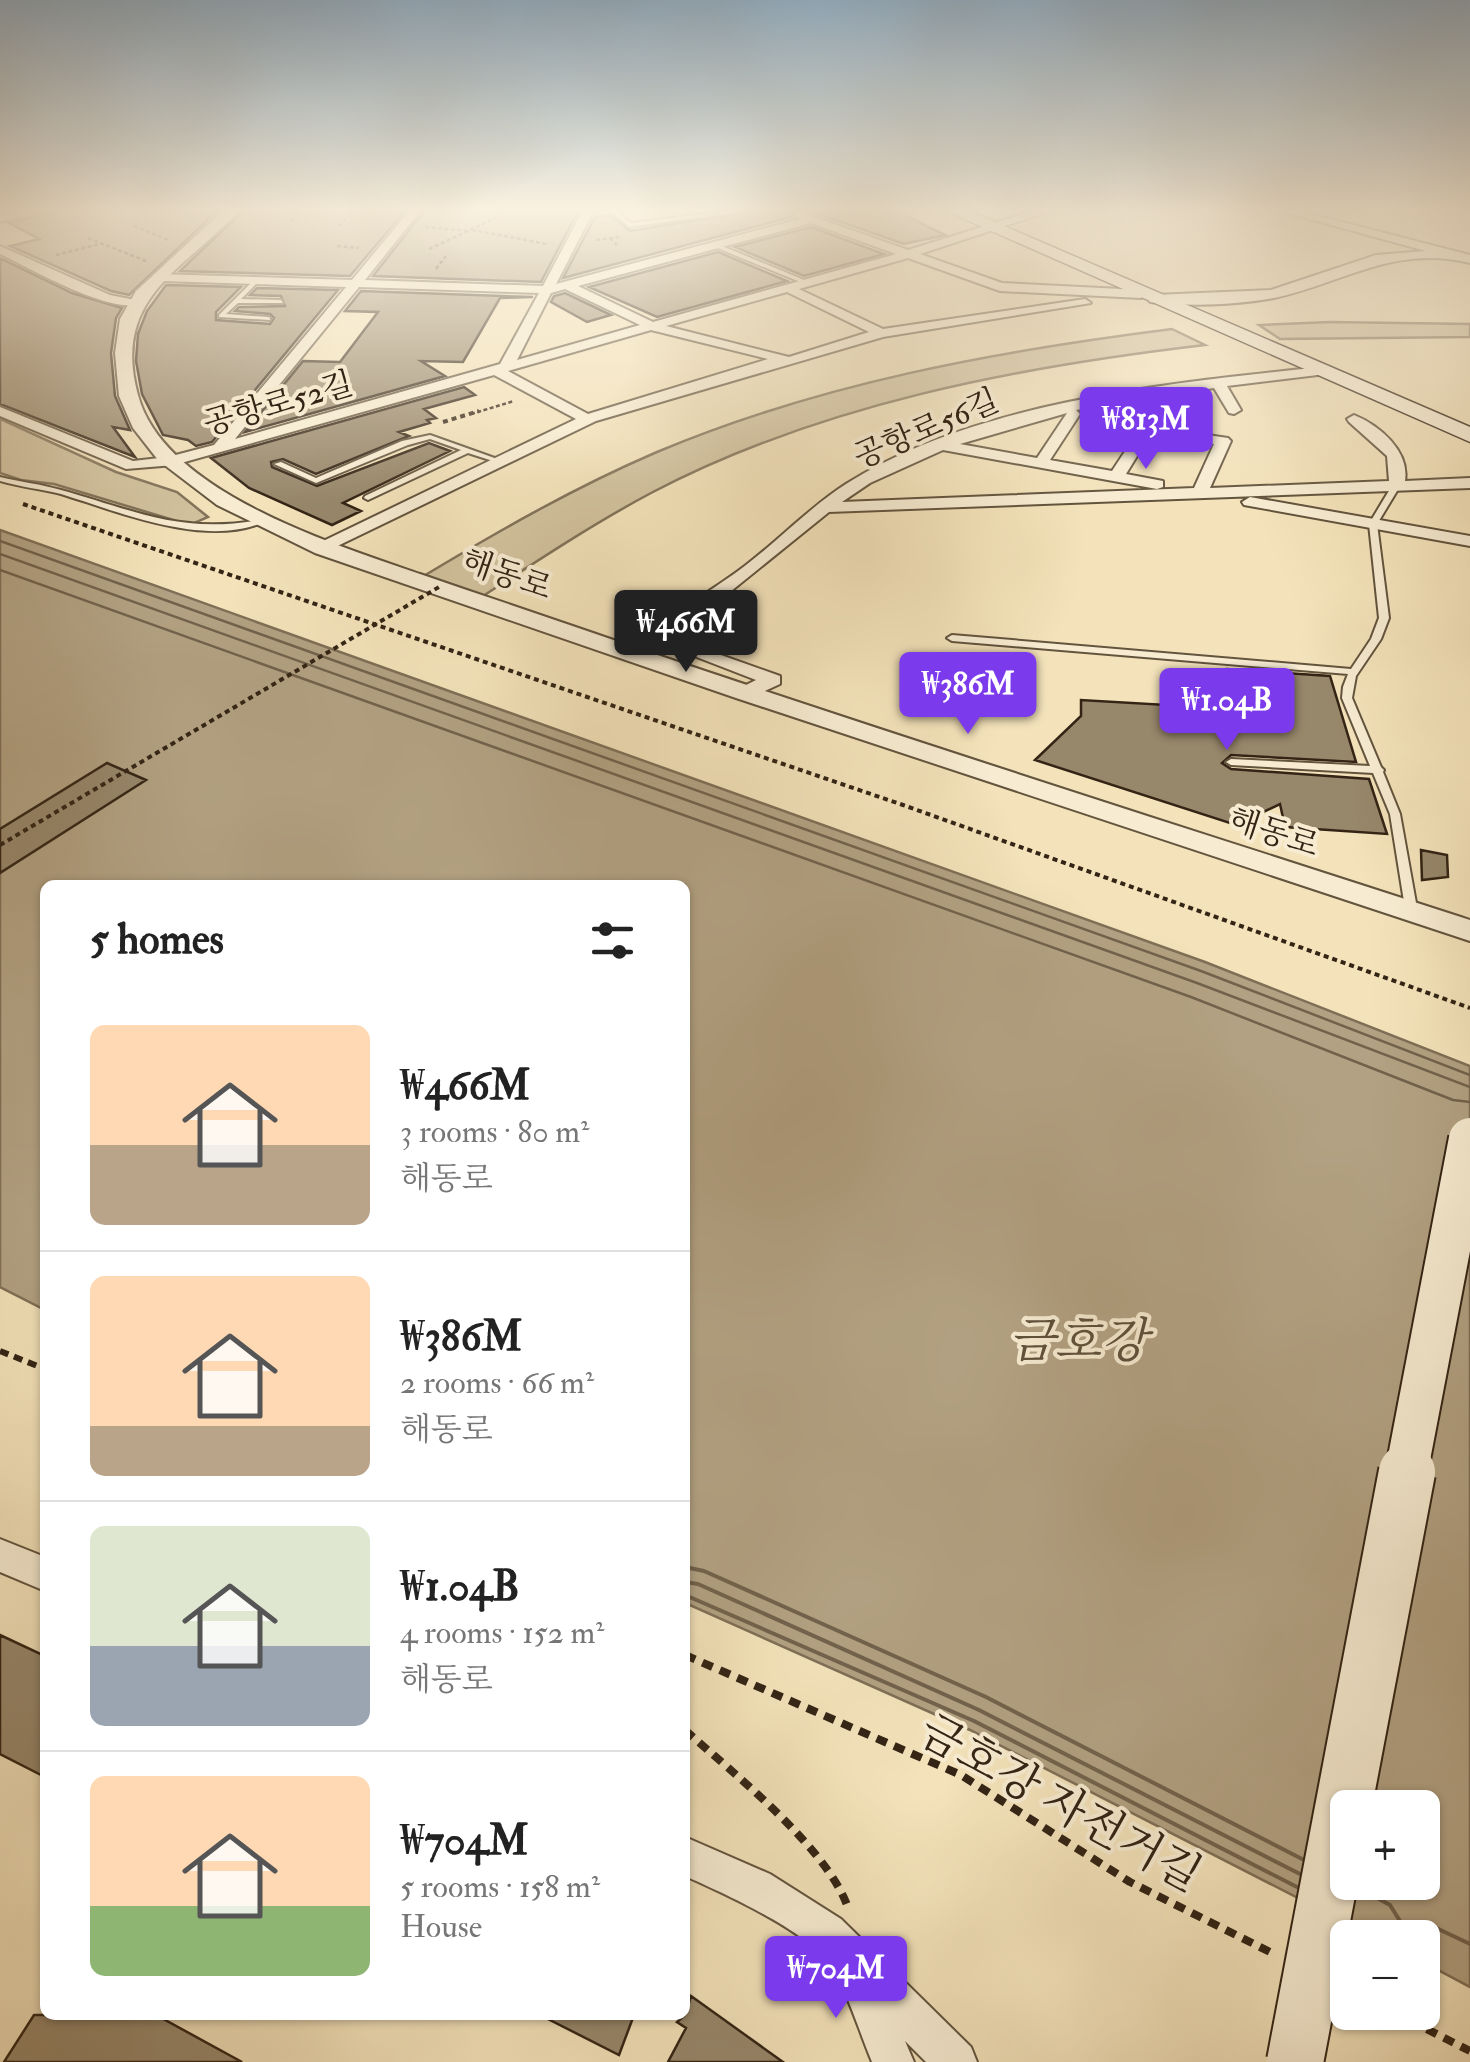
<!DOCTYPE html>
<meta charset="utf-8">
<style>
:root{--surface:#fff;--page:#f6f6f6;--text:#222;--muted:#767676;--line:#e0e0e0;--accent:#7c3aed}
body{margin:0;font-family:"IM FELL Double Pica","Noto Serif KR",serif;background:var(--page);color:var(--text);height:100vh;display:flex;flex-direction:column;font-size:38px;white-space:nowrap}
*{box-sizing:border-box;margin:0}
p{font-size:32px;color:var(--muted)}
.icon{flex:none;width:55px;height:55px;fill:none;stroke:currentColor;stroke-width:2;stroke-linecap:round;stroke-linejoin:round}
.map{position:relative;flex:1;overflow:hidden}
.sheet{position:absolute;left:40px;top:880px;width:650px;height:1140px;display:flex;flex-direction:column;background:var(--surface);border-radius:15px;box-shadow:0 2px 8px #0004}
.sheet>*{flex:none}
.controls{position:absolute;left:1330px;top:1790px;display:grid;gap:20px}
.controls a{display:grid;place-items:center;width:110px;height:110px;border-radius:15px;background:var(--surface);box-shadow:0 2px 8px #0004;font-size:50px}
.price{position:absolute;translate:-50% -85px;padding:0 22px;border-radius:10px;background:var(--accent);color:#fff;font-size:32px;line-height:65px;filter:drop-shadow(0 2px 5px #0008)}
.price::after{content:'';position:absolute;left:50%;top:60px;width:30px;height:22px;margin-left:-15px;background:inherit;clip-path:polygon(0 0,100% 0,50% 100%)}
.price.selected{background:#222;color:#fff}
ul{padding:0;list-style:none}
li{display:flex;align-items:center;gap:30px;height:250px;padding:0 50px}
li+li{border-top:2px solid var(--line)}
li span{display:grid;place-items:center;flex:none;width:280px;height:200px;border-radius:15px;color:#555}
li>.icon{margin-inline-start:auto}
span .icon{width:120px;height:120px;fill:#fffc;stroke-width:1}
li b{font-size:42px}
h2{display:flex;justify-content:space-between;align-items:center;height:120px;padding:0 50px;font-size:42px}
.map>svg:first-child{display:block}
</style>
<div class="map">
<svg width="1470" height="2062" viewBox="0 0 1470 2062">
<rect width="100%" height="100%" fill="#f3e2ba"/>
<filter id="stains"><feTurbulence type="fractalNoise" baseFrequency=".002" numOctaves="4"/><feColorMatrix values="0 0 0 0 .2 0 0 0 0 .09 0 0 0 0 .02 0 0 0 .5 -.17"/></filter>
<radialGradient id="worn" r=".72"><stop offset=".6" stop-color="#630" stop-opacity="0"/><stop offset="1" stop-color="#630" stop-opacity=".3"/></radialGradient>
<path fill="#d2c29e" stroke="#82735a" stroke-width="2.5" d="M1330 322 1470 324V337L1280 339 1259 325Z
M1172 329 1205 345C1017 367 821 404 651 493 591 525 534 563 477 600L417 580C495 533 573 488 657 452 821 383 997 351 1172 329Z
M0 419 116 472 177 492 208 517 190 525 54 484 21 480 0 473Z"/>
<path fill="#b2a182" stroke="#7f6f56" stroke-width="2.5" fill-rule="evenodd" d="M0 530 1205 962 1470 1066V1987L1423 1962 1422 1938 1374 1937 970 1730 685 1603V885H45V1310L0 1287ZM1348 1808H1422V1882H1348Z"/>
<g fill="none" stroke-linecap="round" stroke-linejoin="round">
<path stroke="#72624c" stroke-width="2.5" d="M0 541 1201 971 1470 1075
M0 554 1197 983 1470 1087
M0 570 1191 997 1453 1100 1470 1102"/>
<path stroke="#72624c" stroke-width="4" d="M685 1567 704 1571 986 1697 1302 1859
M685 1582 698 1584 979 1710 1300 1874
M685 1595 974 1721 1297 1887
M1359 1888 1390 1905 1405 1929 1434 1927 1470 1944"/>
</g>
<path fill="#97876b" stroke="#332415" stroke-width="2.5" d="M59 210H218L129 295 111 291 10 246 39 239 9 223Z
M244 210H362L404 212 350 276 180 271Z
M425 210H570L577 213 541 282 373 276Z
M759 210H795L791 217 563 278 595 217 610 215 630 231Z
M807 210H894L945 235 904 244Z
M811 227 884 254 804 276 735 247Z
M718 252 787 281 657 317 589 287Z
M0 258 72 293 122 308 116 318 111 353 115 396 130 430 113 427 135 457 0 404Z
M166 285 241 287 216 312V320L270 324 274 318 270 314 235 311 239 307 285 306 281 296 250 295 257 288 338 290 212 442 196 446 188 440 163 435 142 394 136 361 138 334 147 311Z
M361 291 533 297 500 298 463 362 421 361 445 376 245 432 303 361 340 362 378 312 345 311Z
M565 293 611 315 587 322 551 302 554 296Z
M464 387 475 395 424 409 436 418 427 420 430 423 399 432 409 436 316 474 283 459 271 462 272 467 317 486 429 443 450 451 343 503 361 511 332 525 249 488 211 458Z
M1227 669 1330 676 1356 762 1231 755 1222 763 1231 769 1369 779 1387 834 1285 827 1280 804 1236 825 1035 760 1081 716V700L1235 709Z
M107 763 146 780 0 873V829Z
M1421 850 1447 855 1448 877 1422 880Z
M0 1635 45 1656V1777L0 1754Z
M691 1996 783 2062H668L686 2028 677 2022 685 2015Z
M34 2015H156L242 2062H4Z
M540 2015H634L619 2055Z"/>
<g fill="none" stroke-linecap="round" stroke-linejoin="round">
<defs>
<path id="service" d="M610 210H617L630 223 736 210H755L629 227Z
M717 244 809 282 810 283 805 284 715 247Z
M255 279 260 280 241 299 281 300 283 303H238L226 314 268 317 270 318V320L219 317V315Z
M430 435 503 461 499 463 468 453 368 500 364 498 365 496 461 450 430 439 408 445 316 483 274 464 281 462 316 478 402 441Z
M0 477C20 482 41 484 61 490 136 511 180 534 260 520L264 522C205 548 119 512 61 494 41 489 20 487 0 481Z
M1393 484 1400 486 1377 524 1389 618 1381 639 1356 676 1352 698 1381 767 1384 770 1383 772 1400 814 1418 914 1416 917H1408L1406 914 1390 814 1373 773 1231 765 1226 762 1231 759 1370 766 1342 698 1343 687 1348 674 952 641 947 638 952 635 1351 669 1371 639 1379 618 1369 524Z"/>
<path id="minor" d="M21 210H41L0 222V216Z
M410 210H421L365 280 543 286 583 210H594L556 284 800 219 794 215 800 212 908 250 1036 210H1054L920 254 1002 283 1141 290 1147 294 1141 298 1000 291 908 258 799 289 883 329 1085 299 1091 303 883 337 596 421 323 553 315 548 317 544 576 419 494 375 174 465 126 469 0 416V407L133 461 168 457 214 445 346 287 161 281 157 274 352 280ZM811 223 896 254 653 322 578 286ZM359 287 539 293 500 364 235 439ZM565 289 640 325 517 360 551 293ZM787 292 869 332 789 357 666 326ZM651 330 768 359 588 414 508 371Z
M1277 210H1296L1470 255V263C1395 244 1343 283 1274 298 1236 305 1188 307 1150 302L1148 299 1154 295 1271 290 1376 255 1426 251Z
M0 246 110 295 145 302C117 319 30 268 0 254Z
M1321 367 1326 368V374L1227 386 1241 410 1234 414 1229 413 1214 388 1076 410 1080 414 1050 460 1112 471 1141 427 1146 426 1228 438 1231 441 1210 488 1389 481 1387 456 1349 422 1347 419 1354 415C1379 425 1410 451 1405 481L1470 478V488L829 512 673 638 780 676V684L752 697H738V689L756 680 650 639C675 610 715 589 746 565 780 539 810 507 846 484 977 401 1170 383 1321 367ZM1067 413 1037 458 960 444ZM1150 435 1214 444 1194 488 842 502 870 483 943 450 1157 489 1163 487V481L1126 474Z
M1250 497 1470 536V546L1244 505 1242 502Z
M0 1539 45 1557V1591L0 1572Z
M685 1837 770 1874 841 1919 971 2047 977 2062H926L905 2041 914 2062H872C859 2031 849 1996 832 1967 810 1932 723 1893 685 1876Z"/>
<path id="tertiary" d="M224 210H240C184 270 111 297 138 395 150 441 194 474 233 497 292 531 356 552 420 574 490 598 559 621 628 645 908 740 1189 829 1470 920V941L736 698 315 553 217 505 158 460 133 428 119 396 115 353 120 319 136 291Z"/>
<path id="secondary" d="M944 210H967L1470 427V442Z"/>
</defs>
<use href="#service" stroke="#63543e" stroke-width="4"/>
<use href="#minor" stroke="#63543e" stroke-width="4"/>
<use href="#tertiary" stroke="#63543e" stroke-width="4"/>
<use href="#secondary" stroke="#332415" stroke-width="3"/>
<path stroke="#332415" stroke-width="2.5" stroke-dasharray="4 2.5" stroke-linecap="butt" d="M291 221 302 210
M134 226 168 240
M339 226 354 210
M425 227 468 231
M472 230 547 244
M88 238 146 261
M610 238 617 245
M596 240 620 237
M337 246 359 248
M429 249 513 210
M56 255 99 244
M436 269 446 256
M471 414 514 401"/>
<path stroke="#332415" stroke-width="4" stroke-dasharray="5 4" stroke-linecap="butt" d="M443 422 479 411
M23 504 903 805 1470 1008"/>
<path stroke="#332415" stroke-width="6" stroke-dasharray="9 6" stroke-linecap="butt" d="M0 1351 45 1369"/>
<path stroke="#332415" stroke-width="8" stroke-dasharray="11 8" stroke-linecap="butt" d="M685 1655 961 1775 1130 1882 1274 1954
M685 1730C733 1773 825 1846 847 1905
M1393 2012 1470 2051"/>
<use href="#service" fill="#f7ecd2" fill-rule="evenodd"/>
<use href="#minor" fill="#f7ecd2" fill-rule="evenodd"/>
<use href="#tertiary" fill="#f7ecd2" fill-rule="evenodd"/>
<use href="#secondary" fill="#f7ecd2" fill-rule="evenodd"/>
<defs>
<path id="secondary-bridge-far1" d="M1406 1474 1470 1139"/>
<path id="secondary-bridge" d="M1295 2062 1407 1472"/>
</defs>
<use href="#secondary-bridge-far1" stroke="#332415" stroke-width="46" stroke-linecap="butt"/>
<use href="#secondary-bridge" stroke="#332415" stroke-width="60" stroke-linecap="butt"/>
<path stroke="#332415" stroke-width="4" stroke-dasharray="5 4" stroke-linecap="butt" d="M0 845 439 587"/>
<use href="#secondary-bridge-far1" stroke="#f7ecd2" stroke-width="42"/>
<use href="#secondary-bridge" stroke="#f7ecd2" stroke-width="56"/>
</g>
<linearGradient id="sky" x2="0" y2="1"><stop stop-color="#92acbf"/><stop offset="0.42" stop-color="#faf2e0"/><stop offset="1" stop-color="#faf2e0" stop-opacity="0"/></linearGradient>
<rect width="1470" height="499" fill="url(#sky)"/>
<g text-anchor="middle" stroke-width="8" stroke-linejoin="round" paint-order="stroke">
<g font-size="32" fill="#332415" stroke="#f7ecd2">
<text transform="translate(278 403) rotate(-16)" y="11">공항로52길</text>
<text transform="translate(926 428) rotate(-23)" y="11">공항로56길</text>
<text transform="translate(507 574) rotate(19)" y="11">해동로</text>
<text transform="translate(1274 832) rotate(18)" y="11">해동로</text>
</g>
<g font-size="45" fill="#332415" stroke="#f7ecd2">
<text transform="translate(1061 1802) rotate(29)" y="16">금호강 자전거길</text>
</g>
<g font-size="48" font-style="italic" fill="#5f503b" stroke="#f7ecd2">
<text x="1078" y="1357">금호강</text>
</g>
</g>
<rect width="100%" height="100%" filter="url(#stains)"/>
<rect width="100%" height="100%" fill="url(#worn)"/>
</svg>
<div class="controls">
<a>+</a>
<a>−</a>
</div>
<b class="price" style="left:1146px;top:472px">₩813M</b>
<b class="price selected" style="left:686px;top:675px">₩466M</b>
<b class="price" style="left:968px;top:737px">₩386M</b>
<b class="price" style="left:1227px;top:753px">₩1.04B</b>
<b class="price" style="left:836px;top:2021px">₩704M</b>
<section class="sheet">
<h2>5 homes<svg class="icon" aria-label="filters" viewBox="0 0 24 24"><path d="M4 7h16M4 17h16"/><circle cx="9" cy="7" r="2"/><circle cx="15" cy="17" r="2"/></svg></h2>
<ul>
<li><span style="background:linear-gradient(#ffd9b3 60%,#b9a48a 0)"><svg class="icon" aria-label="home" viewBox="0 0 24 24"><path d="M3 11l9-7 9 7M6 9v11h12V9"/></svg></span><div><b>₩466M</b><p>3 rooms · 80 m²</p><p>해동로</p></div></li>
<li><span style="background:linear-gradient(#ffd9b3 75%,#b9a48a 0)"><svg class="icon" aria-label="home" viewBox="0 0 24 24"><path d="M3 11l9-7 9 7M6 9v11h12V9"/></svg></span><div><b>₩386M</b><p>2 rooms · 66 m²</p><p>해동로</p></div></li>
<li><span style="background:linear-gradient(#dfe7d0 60%,#9aa5b1 0)"><svg class="icon" aria-label="home" viewBox="0 0 24 24"><path d="M3 11l9-7 9 7M6 9v11h12V9"/></svg></span><div><b>₩1.04B</b><p>4 rooms · 152 m²</p><p>해동로</p></div></li>
<li><span style="background:linear-gradient(#ffd9b3 65%,#8fb573 0)"><svg class="icon" aria-label="home" viewBox="0 0 24 24"><path d="M3 11l9-7 9 7M6 9v11h12V9"/></svg></span><div><b>₩704M</b><p>5 rooms · 158 m²</p><p>House</p></div></li>
</ul>
</section>
</div>
